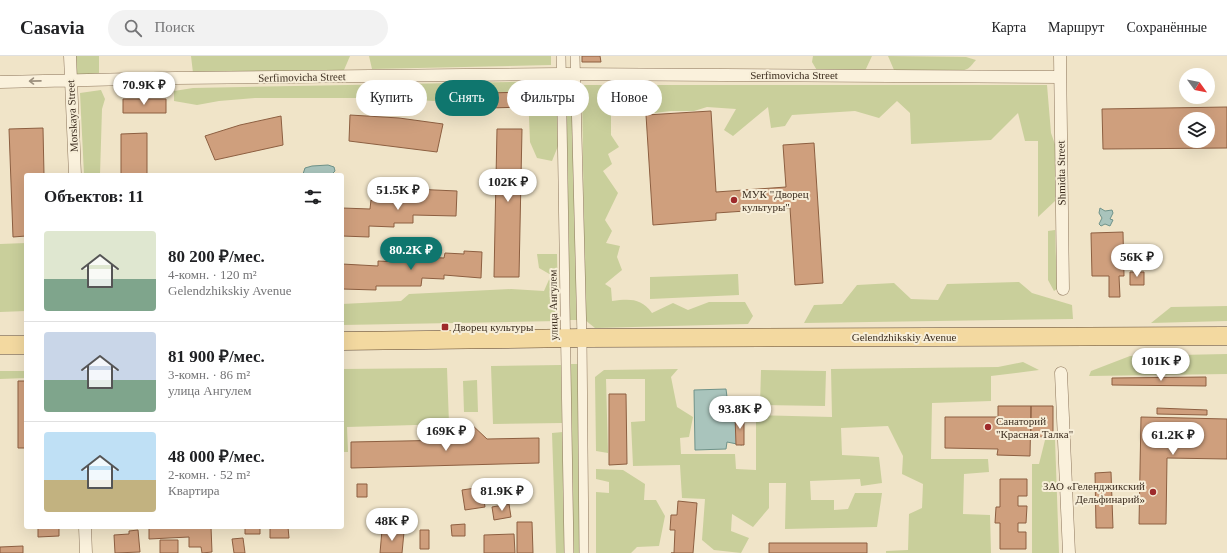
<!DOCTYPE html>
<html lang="ru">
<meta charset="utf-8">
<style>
:root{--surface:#fff;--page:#f2f2f2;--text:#202124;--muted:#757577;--line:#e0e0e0;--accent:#0f766e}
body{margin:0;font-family:Georgia,serif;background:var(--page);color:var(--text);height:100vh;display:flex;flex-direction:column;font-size:15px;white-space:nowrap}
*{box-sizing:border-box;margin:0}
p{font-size:13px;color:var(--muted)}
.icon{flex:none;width:22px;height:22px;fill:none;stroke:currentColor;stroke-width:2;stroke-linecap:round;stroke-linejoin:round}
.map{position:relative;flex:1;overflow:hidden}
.drawer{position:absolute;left:24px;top:117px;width:320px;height:356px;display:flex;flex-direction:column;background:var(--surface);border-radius:4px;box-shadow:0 4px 16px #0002}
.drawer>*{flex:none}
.hud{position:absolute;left:356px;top:24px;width:380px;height:36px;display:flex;gap:8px}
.needle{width:26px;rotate:123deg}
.tools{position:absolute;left:1179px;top:12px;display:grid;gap:8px}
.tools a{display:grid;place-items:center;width:36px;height:36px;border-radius:50%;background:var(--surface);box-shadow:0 4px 16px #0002;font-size:20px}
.price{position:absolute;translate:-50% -34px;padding:0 9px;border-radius:14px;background:#fff;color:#222;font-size:13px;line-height:26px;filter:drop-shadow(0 1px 2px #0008)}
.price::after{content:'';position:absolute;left:50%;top:24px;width:12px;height:9px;margin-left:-6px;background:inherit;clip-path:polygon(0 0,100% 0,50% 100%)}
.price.active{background:var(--accent);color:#fff}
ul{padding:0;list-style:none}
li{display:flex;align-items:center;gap:12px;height:100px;padding:0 20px}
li+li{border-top:1px solid var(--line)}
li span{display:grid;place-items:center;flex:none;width:112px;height:80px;border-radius:4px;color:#555}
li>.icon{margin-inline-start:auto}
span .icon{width:48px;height:48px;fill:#fffc;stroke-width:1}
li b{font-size:17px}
h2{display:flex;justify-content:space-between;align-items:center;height:48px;padding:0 20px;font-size:17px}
.chip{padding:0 14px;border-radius:18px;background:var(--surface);box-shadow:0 4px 16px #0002;font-size:14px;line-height:36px}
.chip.active{background:var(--accent);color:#fff}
header{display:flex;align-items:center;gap:24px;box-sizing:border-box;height:56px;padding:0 20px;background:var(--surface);border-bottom:1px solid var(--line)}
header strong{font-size:19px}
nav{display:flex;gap:22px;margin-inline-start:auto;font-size:14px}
.search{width:280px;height:36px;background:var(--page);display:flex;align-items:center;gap:10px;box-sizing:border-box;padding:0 14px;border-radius:22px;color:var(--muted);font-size:15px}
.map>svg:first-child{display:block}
</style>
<header>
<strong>Casavia</strong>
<div class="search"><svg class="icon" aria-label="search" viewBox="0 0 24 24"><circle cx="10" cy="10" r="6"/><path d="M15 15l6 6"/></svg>Поиск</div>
<nav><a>Карта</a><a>Маршрут</a><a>Сохранённые</a></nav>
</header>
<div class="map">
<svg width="1227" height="497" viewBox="0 0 1227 497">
<rect width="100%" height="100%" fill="#f0e4c8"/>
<path fill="#c9cf9b" d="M76 0H99V17L77 20Z
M191 0H350L344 14 193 17Z
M369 0H551V9L372 13Z
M813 0H872L865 15 818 16 812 6Z
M888 0 966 1 976 4C973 7 970 12 967 13 949 20 914 14 894 14Z
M556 25 558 90 552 105 537 102 530 86 528 37 433 45 390 42H255L219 45 197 49 174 45V35L193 32Z
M582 29H1047L1051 77 1057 94 1055 145 1038 161V85H1025L1018 57 991 84 911 88 910 57 897 45 879 62 855 55 792 59 785 70 771 72 768 51 733 80 724 74 736 53 707 51 694 55H671L646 58 625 52 611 59V79L619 91 608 98 612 108 603 115 618 137 605 164 612 175 606 187 620 190 617 201 622 214 605 228 611 232 612 245C630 243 641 242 652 257L673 247 688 254 709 246H745L753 260 748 268 595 272 585 264Z
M566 31H572L577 264H570Z
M101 34 105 43 102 53 100 119H84L80 37Z
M1055 174 1057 233 1054 235 1048 224V175Z
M26 187V255L0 256V188Z
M537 198H557L558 265 342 269V248L401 245 409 238 511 233 544 235 551 219 539 212Z
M738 218 739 239 650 243V221Z
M1019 226 1032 237 1072 249 1073 263 804 267 814 249 842 248 857 229 894 227 911 243 938 244 947 228Z
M1227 250V265L1151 267 1171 251Z
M1227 298V318L1089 320 1091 315 1130 300Z
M1023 306 1039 314 991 320V345L932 347 931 403H988L989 416 964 418 963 458 990 459 991 497H886V495L908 494 909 458 922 452 923 428 902 418 903 400 888 370 841 372 842 399 879 401 882 427 861 430 860 423 810 425 811 444H834V454L848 453 855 437H882L877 471 785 473 786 427H769V452L753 471 732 458 731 475 749 482 741 497 714 494 702 484 705 443 682 442 680 409 633 410 631 366 645 365V323H606L608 397 596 395 595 321 604 314 678 313 671 321 677 351 693 361 689 381 680 382 681 398H735L736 413 756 414V359L832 361 831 313 998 311Z
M568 308H580L582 497H572Z
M561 309 562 367 493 368 491 310Z
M447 312 449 368 347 371 348 396H342V313Z
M761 314 826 315 825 350 760 349Z
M0 315H26V322L0 323Z
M477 324 478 356H464L463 325Z
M563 376 565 497H556L552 377Z
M1055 383 1059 497H1032V408H1039L1045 384Z
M596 413 623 414 645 428 644 444H656L665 460 659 490 637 491 631 497H596V436L609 437V426L596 423Z"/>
<path fill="#a9c4bc" stroke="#6f938a" d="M328 109 334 111 335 115 331 119 303 118 305 112 312 110Z
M1100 152 1105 155 1112 154 1113 157 1110 163 1113 164 1110 170 1105 168 1101 170 1099 168 1102 162 1099 157Z
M726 333 727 341H740L742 389 727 386 726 393 695 394 694 334Z"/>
<path fill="#cf9f7d" stroke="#8d5f41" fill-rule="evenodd" d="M582 0H600L601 6H582Z
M528 36 529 51 487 52V37Z
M123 43H166V57H123Z
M1227 51V92L1103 93 1102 53ZM1186 63H1208V85H1186Z
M711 55 716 136 786 131 783 89 814 87 823 227 795 229 790 152 716 157V164L653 169 646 59Z
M350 59 399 62 443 68 437 96 349 85Z
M281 60 283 89 215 104 205 80 240 69Z
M43 72 44 119H26V180L13 181 9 73Z
M497 73H522L519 221H494Z
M147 77V119H121V78Z
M413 133 457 135 456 160 413 159V167H394V171L369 170V181L342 180V152L370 153 371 144 394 145V142H413Z
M1123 176 1124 220H1119L1120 241H1109V220H1092L1091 177Z
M464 195 482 196 481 222 444 219V223L422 222 421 230H376V234L342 233V208L378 210V205L399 206V202L422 204V201L444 202 445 197 464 198Z
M1130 216H1144V229H1130Z
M1206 321V330L1112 329V322Z
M18 325H26V392H18Z
M609 338H626L627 408 609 409Z
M998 350H1031L1030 400 997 399 998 393 945 392V361H998Z
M1031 350H1053V381H1031Z
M1157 352 1207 354V359L1157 358Z
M735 359H744V389H736Z
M1141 361 1227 363V403L1167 402 1166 468H1139Z
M470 367 487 383 539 382V407L351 412V386L454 384Z
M1111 416 1113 472H1096L1095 417Z
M1000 423H1027V440H1018V450H1027L1026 467H1018V476H1026V493H1000V467H995L996 451H1000Z
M357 428H367V441H357Z
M482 431 485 451 465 454 462 434Z
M678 445 697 447 693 497H671H674L675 474H670L671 459H677Z
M509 448 511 461 494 464 492 451Z
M517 466H532L533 497H517Z
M465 468V480H452L451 469Z
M38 471H59V480L38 481Z
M149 471H211L212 496 202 497 201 491H189V481L149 483Z
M245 471H260V478H245Z
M270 471H288L289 482H270Z
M138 474 140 496 115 497 114 479 129 478V475Z
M382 474 404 476 402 497H380Z
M420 474H429V493H420Z
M514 478 515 497H484V479Z
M243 482 245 497H234L232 483Z
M160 484H178V497H160Z
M769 487H867V497H769Z
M23 490V497H0V491Z"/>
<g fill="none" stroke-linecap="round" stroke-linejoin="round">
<defs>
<path id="pedestrian" d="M561 0 569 497
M575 0 582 282 584 497"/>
<path id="minor" d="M70 0 75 119
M1060 0 1063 233
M0 26 175 22 562 18 1060 21
M1061 317 1069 497
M85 471 86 497"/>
<path id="primary" d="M342 285 582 282 1227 280
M0 289H26"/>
</defs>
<use href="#pedestrian" stroke="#8d765c" stroke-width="10"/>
<use href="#minor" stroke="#8d765c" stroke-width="13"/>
<use href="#primary" stroke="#5b4430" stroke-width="19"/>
<use href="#pedestrian" stroke="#faf1dc" stroke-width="9"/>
<use href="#minor" stroke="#faf1dc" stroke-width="12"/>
<use href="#primary" stroke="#f3d9a0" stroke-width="18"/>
</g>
<defs><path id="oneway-shaft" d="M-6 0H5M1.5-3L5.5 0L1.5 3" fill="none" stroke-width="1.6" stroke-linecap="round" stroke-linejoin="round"/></defs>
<use stroke="#9c907e" href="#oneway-shaft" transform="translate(35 25) rotate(179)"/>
<g fill="#9e2a2b" stroke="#f7eed8" stroke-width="1.5">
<circle cx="734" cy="144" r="4"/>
<rect x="441" y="267" width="8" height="8" rx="2"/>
<circle cx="988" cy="371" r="4"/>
<circle cx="1153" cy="436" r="4"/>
</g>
<g text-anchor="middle" stroke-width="4" stroke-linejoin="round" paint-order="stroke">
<g font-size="11" fill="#3d2e20" stroke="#f7eed8">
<text x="794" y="23">Serfimovicha Street</text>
<text transform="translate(302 21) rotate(-1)" y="4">Serfimovicha Street</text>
<text transform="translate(72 60) rotate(-93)" y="4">Morskaya Street</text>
<text transform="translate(1061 117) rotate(-91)" y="4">Shmidta Street</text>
<text transform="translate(553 249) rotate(-91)" y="4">улица Ангулем</text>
<text x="904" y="285">Gelendzhikskiy Avenue</text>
</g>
<g font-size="11" fill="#3d2e20" stroke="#f7eed8" text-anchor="start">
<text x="742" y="142">МУК "Дворец<tspan x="742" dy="13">культуры"</tspan></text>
<text x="453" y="275">Дворец культуры</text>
<text x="996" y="369">Санаторий<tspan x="996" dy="13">"Красная Талка"</tspan></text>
<text x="1145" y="434" text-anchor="end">ЗАО «Геленджикский<tspan x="1145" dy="13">Дельфинарий»</tspan></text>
</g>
</g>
</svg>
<div class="tools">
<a><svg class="needle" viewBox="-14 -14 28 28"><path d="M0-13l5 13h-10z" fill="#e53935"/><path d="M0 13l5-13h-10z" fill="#757577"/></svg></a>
<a><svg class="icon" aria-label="layers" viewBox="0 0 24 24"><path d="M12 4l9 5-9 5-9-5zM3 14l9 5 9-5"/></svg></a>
</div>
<b class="price" style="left:144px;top:50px">70.9K ₽</b>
<b class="price" style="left:508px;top:147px">102K ₽</b>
<b class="price" style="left:398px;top:155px">51.5K ₽</b>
<b class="price active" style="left:411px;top:215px">80.2K ₽</b>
<b class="price" style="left:1137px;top:222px">56K ₽</b>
<b class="price" style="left:1161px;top:326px">101K ₽</b>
<b class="price" style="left:740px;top:374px">93.8K ₽</b>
<b class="price" style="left:446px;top:396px">169K ₽</b>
<b class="price" style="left:1173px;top:400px">61.2K ₽</b>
<b class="price" style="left:502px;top:456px">81.9K ₽</b>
<b class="price" style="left:392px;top:486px">48K ₽</b>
<div class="hud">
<a class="chip">Купить</a>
<a class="chip active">Снять</a>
<a class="chip">Фильтры</a>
<a class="chip">Новое</a>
</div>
<section class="drawer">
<h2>Объектов: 11<svg class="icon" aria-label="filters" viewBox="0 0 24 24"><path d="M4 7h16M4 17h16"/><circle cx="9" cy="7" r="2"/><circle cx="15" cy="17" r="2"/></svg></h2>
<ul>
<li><span style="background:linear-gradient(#dfe7d0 60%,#7fa58c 0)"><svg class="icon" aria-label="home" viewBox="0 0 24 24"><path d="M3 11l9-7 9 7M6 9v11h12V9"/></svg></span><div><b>80 200 ₽/мес.</b><p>4-комн. · 120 m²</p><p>Gelendzhikskiy Avenue</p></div></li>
<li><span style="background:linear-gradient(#c9d6e8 60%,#7fa58c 0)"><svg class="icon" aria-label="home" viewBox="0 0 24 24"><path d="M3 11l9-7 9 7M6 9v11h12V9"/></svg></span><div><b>81 900 ₽/мес.</b><p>3-комн. · 86 m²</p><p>улица Ангулем</p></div></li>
<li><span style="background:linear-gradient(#bfe0f5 60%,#c2b280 0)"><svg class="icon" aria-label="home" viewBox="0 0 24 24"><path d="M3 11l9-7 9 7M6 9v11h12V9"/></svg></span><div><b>48 000 ₽/мес.</b><p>2-комн. · 52 m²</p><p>Квартира</p></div></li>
</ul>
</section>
</div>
